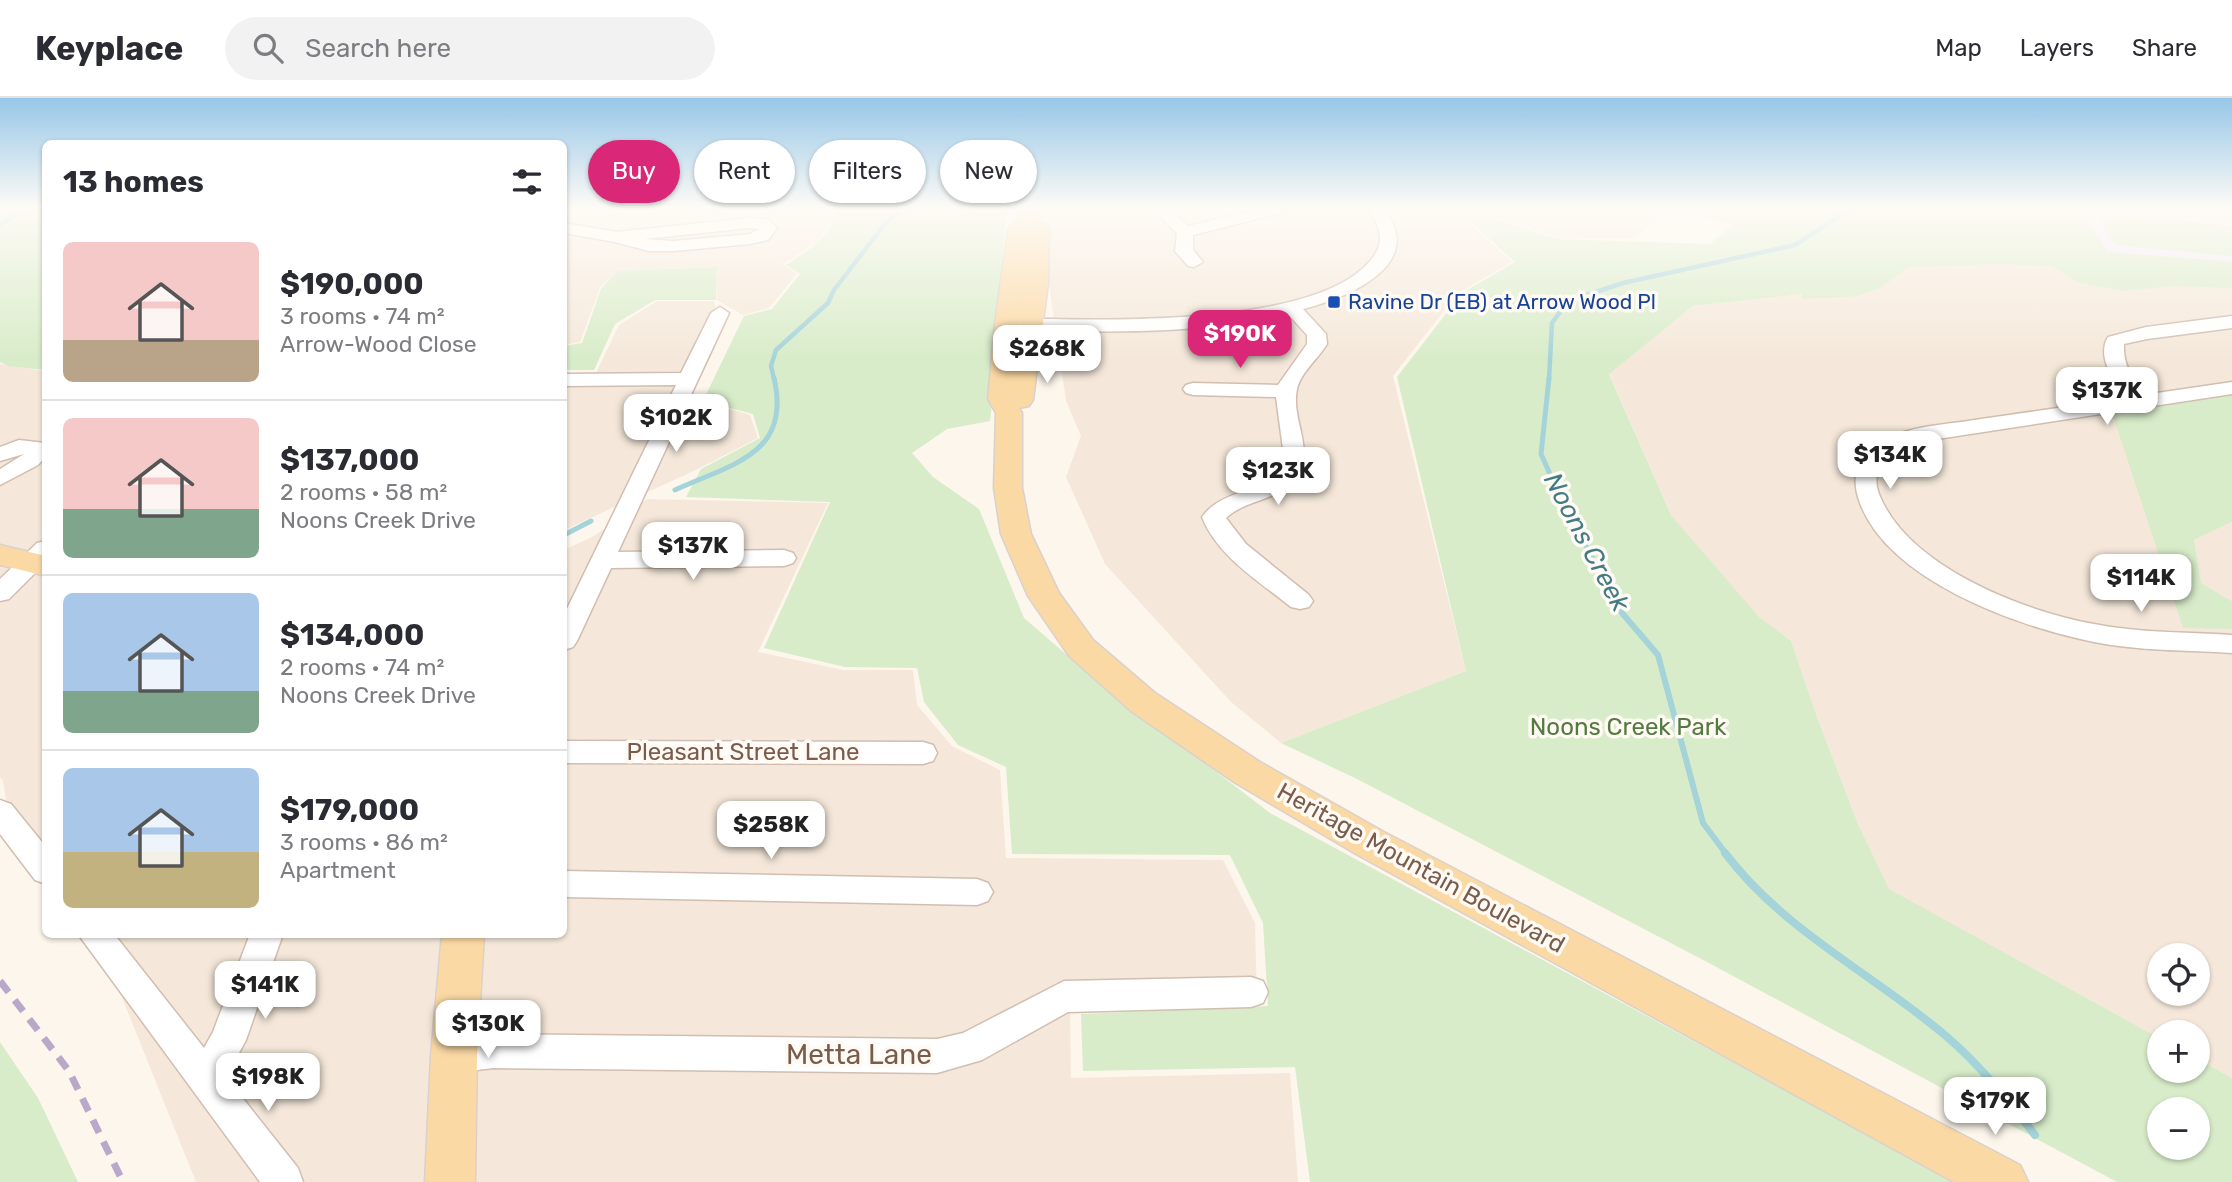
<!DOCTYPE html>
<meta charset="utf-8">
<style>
:root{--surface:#fff;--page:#f2f2f3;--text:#2b2b33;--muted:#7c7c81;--line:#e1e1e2;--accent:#db2777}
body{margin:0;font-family:Rubik,sans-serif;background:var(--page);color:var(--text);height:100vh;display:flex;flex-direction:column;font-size:26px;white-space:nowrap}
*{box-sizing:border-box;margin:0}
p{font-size:23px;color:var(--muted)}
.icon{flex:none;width:38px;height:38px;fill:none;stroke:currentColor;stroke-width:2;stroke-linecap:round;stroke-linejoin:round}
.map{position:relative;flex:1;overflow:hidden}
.side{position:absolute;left:42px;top:42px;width:525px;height:798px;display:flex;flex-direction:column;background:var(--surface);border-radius:10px;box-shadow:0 2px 5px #0004}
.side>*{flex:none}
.guide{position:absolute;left:588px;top:42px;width:665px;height:63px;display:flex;gap:14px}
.fabs{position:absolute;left:2147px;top:845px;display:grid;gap:14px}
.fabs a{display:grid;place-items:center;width:63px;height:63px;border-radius:50%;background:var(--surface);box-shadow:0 2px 5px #0004;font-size:35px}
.price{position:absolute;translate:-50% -60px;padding:0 16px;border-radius:14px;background:#fff;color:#222;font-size:23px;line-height:46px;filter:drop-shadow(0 2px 4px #0008)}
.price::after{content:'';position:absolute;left:50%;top:42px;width:21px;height:16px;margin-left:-10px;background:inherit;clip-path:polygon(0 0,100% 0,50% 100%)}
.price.current{background:var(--accent);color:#fff}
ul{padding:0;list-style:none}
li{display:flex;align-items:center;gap:21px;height:175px;padding:0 21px}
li+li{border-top:2px solid var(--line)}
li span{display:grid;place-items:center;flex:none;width:196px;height:140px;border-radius:10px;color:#555}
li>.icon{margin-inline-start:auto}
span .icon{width:84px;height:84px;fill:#fffc;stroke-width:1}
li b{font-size:30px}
h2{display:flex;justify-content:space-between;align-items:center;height:84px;padding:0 21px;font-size:30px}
.chip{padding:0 24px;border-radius:32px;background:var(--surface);box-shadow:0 2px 5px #0004;font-size:24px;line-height:63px}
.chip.current{background:var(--accent);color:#fff}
header{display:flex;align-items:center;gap:42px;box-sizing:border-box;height:98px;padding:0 35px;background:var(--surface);border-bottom:2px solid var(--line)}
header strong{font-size:33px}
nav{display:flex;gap:38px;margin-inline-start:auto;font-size:24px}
.search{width:490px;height:63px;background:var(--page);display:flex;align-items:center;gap:18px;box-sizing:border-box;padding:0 24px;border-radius:38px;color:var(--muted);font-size:26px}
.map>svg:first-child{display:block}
</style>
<header>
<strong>Keyplace</strong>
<div class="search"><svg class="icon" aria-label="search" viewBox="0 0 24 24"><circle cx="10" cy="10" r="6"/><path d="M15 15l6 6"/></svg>Search here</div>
<nav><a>Map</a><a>Layers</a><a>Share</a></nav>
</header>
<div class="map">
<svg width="2232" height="1084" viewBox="0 0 2232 1084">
<rect width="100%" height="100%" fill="#fdf6ec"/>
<path fill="#f5e8da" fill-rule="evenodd" d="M564 111H832V121L817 144 783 166 797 176 769 210 743 217 717 202V169L617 173 600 190 580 244 564 247Z
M1038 111H1454L1512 164 1458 195 1393 278 1466 573 1281 645 1231 604 1105 466 1066 379 1081 338 1066 303Z
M1467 111H1666L1635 141 1558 140Z
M2137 111H2232V122Z
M2108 154 2232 163V297L2113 315 2183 529 2232 531V980L2198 961V934H2160L2159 940 1889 792 1858 726 1817 619 1791 543 1759 520 1671 417 1609 275 1693 208 1803 196 1866 169ZM2160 858H2198V896H2160Z
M657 203H714L717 216 671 293 750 317 758 340 696 372 564 432V275H596L619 227Z
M0 266 45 273V757L7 708 3 683 0 679Z
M647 401 828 405 758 554 843 572H913L917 607 952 648 1000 672 1006 760 1223 762 1255 825 1257 901 1070 911 1071 980 1290 975 1298 1084H196L97 837 564 836V452L594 438Z
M2232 424V503L2201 485 2194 442Z"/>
<path fill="#f3e8fa" d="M2080 111H2137L2232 122V163L2108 154Z"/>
<path fill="#d8ecc9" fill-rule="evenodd" d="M0 111H45V272L8 268 0 264Z
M835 111H1007L1001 173 1003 209 990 323 947 331 912 355 933 379 979 411 1024 520 1089 576 1270 715 1955 1084H1310L1295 969 1083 973 1081 916 1268 908 1263 825 1230 757 1012 756 1006 669 958 647 924 604 917 570 845 569 764 550 830 404 686 399 701 371 760 340 753 316 703 303 744 218 772 211 800 176 786 167C807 153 833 139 835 111Z
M1456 111H1463L1557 141 1710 146 1732 127 1677 112 2080 111 2108 154 2232 164V190L2173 188 2122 193 2077 184 2052 168 1998 166 1909 169 1880 190 1857 198 1802 201V196L1693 208 1609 276 1671 417 1759 519 1791 543 1817 619 1858 726 1889 791 2159 940 2160 973H2198V961L2232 980V1084H2117L1707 864 1357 681 1281 645 1466 573 1397 279 1462 195 1515 164ZM2160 1012H2198V1050H2160Z
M2094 114 2232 128V158L2116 147Z
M717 169 716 202H655L615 226 594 272H564V248L582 245 601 191 617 173Z
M2232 297V424L2194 442 2201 485 2232 503V531L2183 530 2112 315Z
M0 944 38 1000 78 1084H0Z"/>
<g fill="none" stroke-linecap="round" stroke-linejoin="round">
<path stroke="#a5d3da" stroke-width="4.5" d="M0 127 11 119 38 111
M774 281 771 268 776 252 828 205 834 192 881 131 895 116 904 111
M1549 281 1552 225 1563 210 1577 200 1623 185 1795 147 1850 111"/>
<path stroke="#a5d3da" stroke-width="5" d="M1549 280 1541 356 1567 414 1611 493
M675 392C731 366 792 357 774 280
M564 437 591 423"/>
<path stroke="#a5d3da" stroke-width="6" d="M1611 491 1622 515 1658 557 1703 725 1727 757"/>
<path stroke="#a5d3da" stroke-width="8" d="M1725 755C1784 833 1873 876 1946 938 1980 967 2008 1002 2035 1037"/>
<defs>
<path id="minor" d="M1152 111H1169L1188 128 1261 111H1287L1285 114 1193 137V152L1203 164 1194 169 1188 168 1175 153 1177 135Z
M1368 111H1384C1428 167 1347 200 1303 211L1326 236 1327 246C1318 261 1301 274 1297 291 1290 323 1319 355 1292 384 1275 403 1245 402 1226 420L1246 446 1309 497 1313 503 1309 509 1300 511 1291 509C1260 484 1217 458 1202 419 1221 392 1260 396 1279 371L1283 351 1276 299 1193 297 1186 295 1183 291 1186 287 1193 285 1278 287 1307 246V237L1287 215C1198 238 1099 234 1008 232L999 226 1008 220C1093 222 1313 231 1370 163 1386 145 1381 129 1368 111Z
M748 120 768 121 777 130 768 142 750 146 674 153H649L615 144 564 135V125L617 134ZM748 130 759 131 750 136 674 143 644 141Z
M720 209 729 215 618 454 784 452 793 455 796 460 793 465 784 468 611 470 577 543 573 549 564 552V517L676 287 564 288V276L681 275 711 215Z
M2232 218V230L2147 241 2124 246C2123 268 2133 284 2150 296L2232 284V296L1918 344C1895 352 1868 366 1879 396 1907 468 2022 513 2094 526 2139 535 2186 534 2232 537V555C2186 552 2139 553 2094 544 2019 529 1889 483 1860 405 1851 381 1855 359 1878 345 1908 327 1947 327 1981 321 2030 314 2079 307 2129 299 2114 285 2096 259 2108 239L2146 229Z
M19 342 45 345 46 358 38 367 0 387V371L24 356 0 363V349Z
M46 443V464L9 501 0 503V481L37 445Z
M564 643 923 644 933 647 937 655 933 663 923 666 564 665Z
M0 702 11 706 46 749V786L35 782 0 736Z
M564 773 977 781 988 785 993 794 988 803 977 807 564 799Z
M78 836H114L204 950 213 934 250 836H283L246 942 226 979 298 1070 303 1084H260Z
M1251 879 1263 883 1268 894 1263 905 1251 909 1068 914 982 962 937 975 493 970 454 975 441 970 436 958 441 946 454 941 493 936 937 941 963 935 1064 883Z"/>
<path id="major" d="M1029 112 1036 114 1039 118 1035 124 1045 126 1049 130 1048 185 1033 302 1029 308 1019 310 1022 315V390L1031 436 1059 495 1093 542 1155 595 1260 664 1384 734 2020 1067 2028 1084H1954L1356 756 1234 684 1131 613 1069 558 1028 498 1001 436 994 390 996 315 988 301 995 226 1008 131 1022 114ZM1027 158 1019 227V226Z
M0 447 46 458V478L0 467Z
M442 836H484L477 958 475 1084H425L431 958Z"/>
</defs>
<use href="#minor" stroke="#d1beb0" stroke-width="3"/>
<use href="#major" stroke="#dad1cd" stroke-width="3"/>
<use href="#minor" fill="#fff" fill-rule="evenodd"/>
<use href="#major" fill="#fbd9a5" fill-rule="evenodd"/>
<path stroke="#b9a8c9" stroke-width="7" stroke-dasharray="14 10" stroke-linecap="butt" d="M0 883 69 973 123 1084"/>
</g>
<linearGradient id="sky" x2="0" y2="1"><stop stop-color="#97c7e8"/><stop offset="0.42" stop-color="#fefbf6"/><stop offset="1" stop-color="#fefbf6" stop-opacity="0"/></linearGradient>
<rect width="2232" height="262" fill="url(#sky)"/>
<rect fill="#1a4fb4" stroke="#fffaf3" stroke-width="2.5" x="1327" y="197" width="14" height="14" rx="3.5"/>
<g text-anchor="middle" stroke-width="7" stroke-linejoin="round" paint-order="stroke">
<g font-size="21" fill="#164399" stroke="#fffaf3" text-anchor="start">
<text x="1348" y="211">Ravine Dr (EB) at Arrow Wood Pl</text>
</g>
<g font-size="24" fill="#537a41" stroke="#fffaf3">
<text x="1628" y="637">Noons Creek Park</text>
</g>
<g font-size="24" fill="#7a5c4d" stroke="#fffaf3">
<text x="743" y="662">Pleasant Street Lane</text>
<text transform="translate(1421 770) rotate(29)" y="8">Heritage Mountain Boulevard</text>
</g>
<g font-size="26" font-style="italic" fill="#437c86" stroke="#fffaf3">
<text transform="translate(1587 444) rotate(62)" y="9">Noons Creek</text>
</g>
<g font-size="28" fill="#7a5c4d" stroke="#fffaf3">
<text x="859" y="966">Metta Lane</text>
</g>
</g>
</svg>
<div class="fabs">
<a><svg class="icon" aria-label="locate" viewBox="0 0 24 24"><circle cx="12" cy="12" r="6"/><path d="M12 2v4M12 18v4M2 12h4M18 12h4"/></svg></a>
<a>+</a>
<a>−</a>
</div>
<b class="price current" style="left:1240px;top:272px">$190K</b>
<b class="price" style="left:1047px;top:287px">$268K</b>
<b class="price" style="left:2107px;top:329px">$137K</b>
<b class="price" style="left:676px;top:356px">$102K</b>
<b class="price" style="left:1890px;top:393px">$134K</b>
<b class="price" style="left:1278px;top:409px">$123K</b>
<b class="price" style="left:693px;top:484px">$137K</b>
<b class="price" style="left:2141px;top:516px">$114K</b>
<b class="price" style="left:771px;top:763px">$258K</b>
<b class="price" style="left:265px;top:923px">$141K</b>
<b class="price" style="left:488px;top:962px">$130K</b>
<b class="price" style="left:268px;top:1015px">$198K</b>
<b class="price" style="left:1995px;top:1039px">$179K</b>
<div class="guide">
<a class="chip current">Buy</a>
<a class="chip">Rent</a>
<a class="chip">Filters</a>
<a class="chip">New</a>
</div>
<section class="side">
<h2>13 homes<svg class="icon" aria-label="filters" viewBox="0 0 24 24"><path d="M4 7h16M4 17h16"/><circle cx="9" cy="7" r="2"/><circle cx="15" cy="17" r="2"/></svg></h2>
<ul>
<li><span style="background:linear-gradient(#f6c9c9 70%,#b9a48a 0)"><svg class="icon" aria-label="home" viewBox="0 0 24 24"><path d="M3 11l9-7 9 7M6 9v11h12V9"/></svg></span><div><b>$190,000</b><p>3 rooms · 74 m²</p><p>Arrow-Wood Close</p></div></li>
<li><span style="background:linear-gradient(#f6c9c9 65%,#7fa58c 0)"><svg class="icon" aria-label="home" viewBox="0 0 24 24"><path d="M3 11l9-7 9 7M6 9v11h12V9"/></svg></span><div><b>$137,000</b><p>2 rooms · 58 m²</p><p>Noons Creek Drive</p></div></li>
<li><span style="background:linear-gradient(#a9c7e8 70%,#7fa58c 0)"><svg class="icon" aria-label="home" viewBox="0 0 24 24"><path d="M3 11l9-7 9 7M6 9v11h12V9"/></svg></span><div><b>$134,000</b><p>2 rooms · 74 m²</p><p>Noons Creek Drive</p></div></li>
<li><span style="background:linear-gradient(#a9c7e8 60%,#c2b280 0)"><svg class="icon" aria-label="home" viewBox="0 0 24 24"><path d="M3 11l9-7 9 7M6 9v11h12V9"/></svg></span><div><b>$179,000</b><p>3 rooms · 86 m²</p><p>Apartment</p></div></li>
</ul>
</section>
</div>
